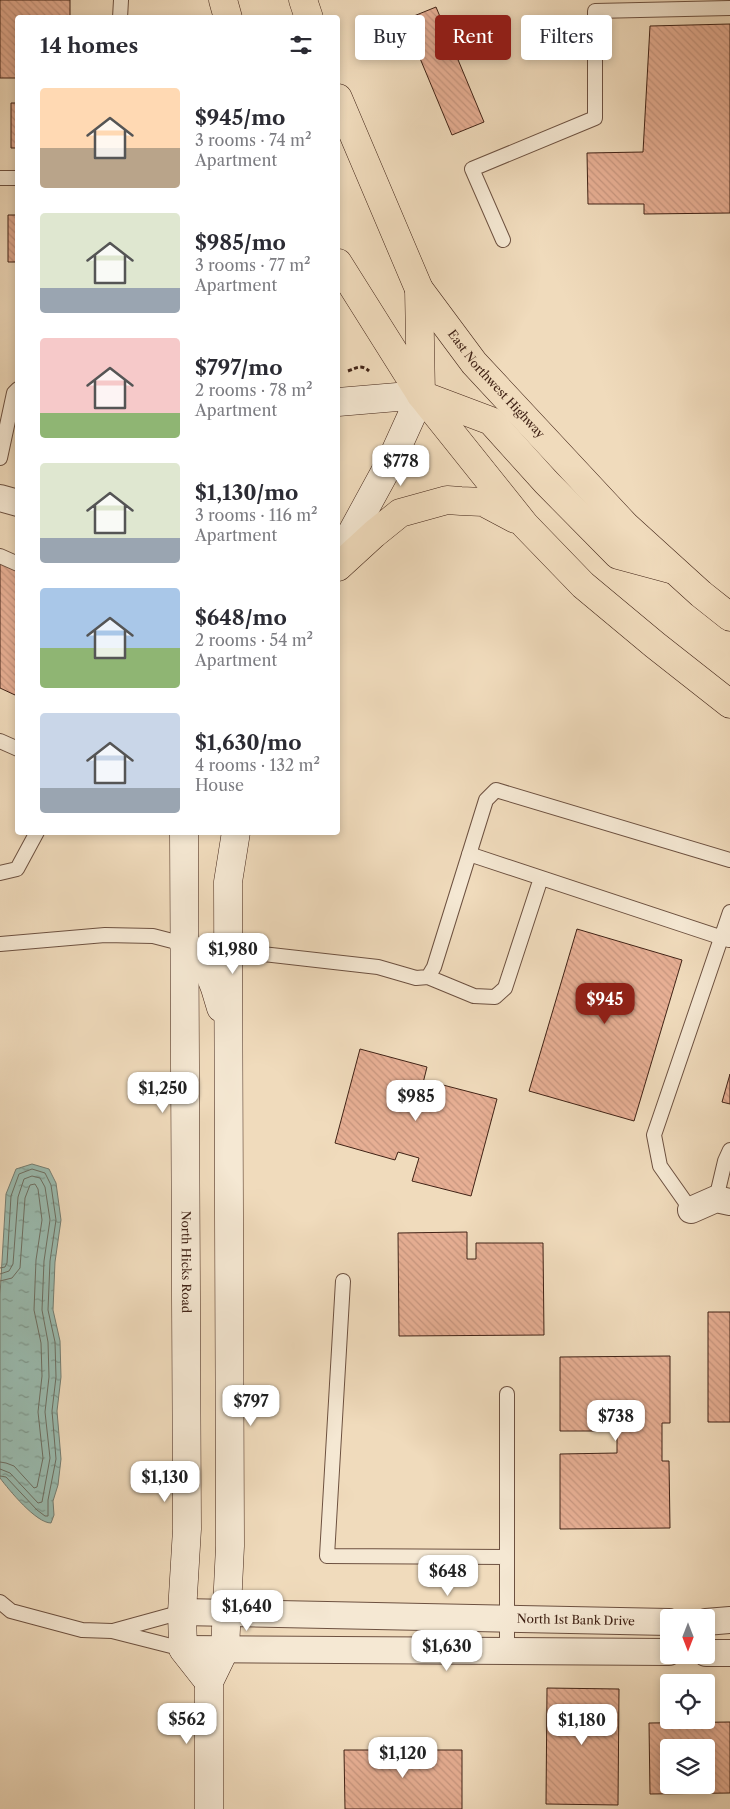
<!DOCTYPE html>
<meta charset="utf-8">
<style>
:root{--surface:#fff;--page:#f7f7f7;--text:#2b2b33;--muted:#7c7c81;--accent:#8f2418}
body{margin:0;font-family:"Libre Caslon Text",serif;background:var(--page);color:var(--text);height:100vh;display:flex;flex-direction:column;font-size:19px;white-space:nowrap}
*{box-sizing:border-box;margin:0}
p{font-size:16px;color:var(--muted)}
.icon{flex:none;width:28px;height:28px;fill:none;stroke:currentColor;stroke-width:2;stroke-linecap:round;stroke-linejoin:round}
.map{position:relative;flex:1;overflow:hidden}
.drawer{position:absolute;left:15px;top:15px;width:325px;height:820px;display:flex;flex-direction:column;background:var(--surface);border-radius:5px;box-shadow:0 2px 8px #0003}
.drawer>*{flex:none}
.guide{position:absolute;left:355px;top:15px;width:300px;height:45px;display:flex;gap:10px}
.needle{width:32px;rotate:180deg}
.tools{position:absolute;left:660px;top:1609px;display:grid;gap:10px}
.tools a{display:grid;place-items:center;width:55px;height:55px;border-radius:5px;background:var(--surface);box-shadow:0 2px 8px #0003;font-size:25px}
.price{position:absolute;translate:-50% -42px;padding:0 11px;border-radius:10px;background:#fff;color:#222;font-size:16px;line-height:32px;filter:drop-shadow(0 1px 2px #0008)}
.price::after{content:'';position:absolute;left:50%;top:30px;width:15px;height:11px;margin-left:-8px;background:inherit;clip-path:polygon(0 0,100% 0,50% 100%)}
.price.selected{background:var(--accent);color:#fff}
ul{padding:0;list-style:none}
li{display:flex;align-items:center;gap:15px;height:125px;padding:0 25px}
li span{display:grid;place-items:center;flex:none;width:140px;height:100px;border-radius:5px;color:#555}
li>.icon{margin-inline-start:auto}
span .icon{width:60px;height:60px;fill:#fffc;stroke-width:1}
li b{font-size:21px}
h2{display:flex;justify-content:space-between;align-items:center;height:60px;padding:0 25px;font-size:21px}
.chip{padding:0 18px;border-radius:5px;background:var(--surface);box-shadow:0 2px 8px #0003;font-size:18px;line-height:45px}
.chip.selected{background:var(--accent);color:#fff}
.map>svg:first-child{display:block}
</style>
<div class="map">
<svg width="730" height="1809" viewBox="0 0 730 1809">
<defs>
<pattern id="water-ripples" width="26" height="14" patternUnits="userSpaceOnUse" patternTransform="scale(1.25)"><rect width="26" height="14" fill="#9abbaf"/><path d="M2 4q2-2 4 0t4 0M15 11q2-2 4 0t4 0" fill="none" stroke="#7f988d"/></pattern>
<pattern id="building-back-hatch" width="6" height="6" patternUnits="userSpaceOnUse" patternTransform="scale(1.25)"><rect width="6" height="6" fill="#e7af94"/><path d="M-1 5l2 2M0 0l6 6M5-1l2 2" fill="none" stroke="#c7967f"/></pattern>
</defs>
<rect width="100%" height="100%" fill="#f0dbbc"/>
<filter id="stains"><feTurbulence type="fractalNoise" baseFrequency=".004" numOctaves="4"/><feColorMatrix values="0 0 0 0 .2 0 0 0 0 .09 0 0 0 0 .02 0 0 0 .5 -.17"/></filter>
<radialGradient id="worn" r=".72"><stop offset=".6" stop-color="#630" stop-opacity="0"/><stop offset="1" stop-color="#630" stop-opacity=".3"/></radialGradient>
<path fill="url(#water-ripples)" stroke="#767e72" d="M32 1164 49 1169 56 1183 61 1220 55 1262 53 1310 60 1341 61 1377 57 1411 61 1459 58 1485 53 1501 54 1515 51 1523C36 1523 9 1490 0 1478V1295L6 1194 16 1169Z"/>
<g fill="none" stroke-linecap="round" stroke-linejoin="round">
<path stroke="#6e6f62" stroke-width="1" d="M0 1268 5 1267 7 1263 11 1196 19 1174 32 1169 45 1173 51 1185 56 1220 50 1261 48 1310 55 1342 56 1377 52 1411 56 1459 48 1500V1516H45L37 1510 6 1477 0 1476
M0 1274 9 1271 13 1264 18 1197 24 1179 32 1176 40 1178 45 1187 50 1220 44 1261 42 1310 48 1342 49 1377 45 1412 50 1458 42 1502 38 1503 10 1473 0 1469
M0 1281 12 1278 20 1268 25 1198 30 1185 35 1184 38 1189 42 1220 36 1260 34 1310 41 1343 42 1376 38 1412 43 1458 37 1487 34 1488 14 1466 6 1463 0 1462"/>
</g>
<path fill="url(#building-back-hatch)" stroke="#412316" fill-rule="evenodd" d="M0 0H70V18H18V78H0Z
M436 7 484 122 452 135 404 20Z
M730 24V213L644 214V204H588L587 153 643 152 650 26Z
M11 103H18V148H11Z
M8 215H18V262H8Z
M0 562 18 571V689L15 695 0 688Z
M577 929 682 960 634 1121 529 1091Z
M360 1049 427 1067 421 1091 440 1096 443 1085 497 1099 471 1196 412 1181 419 1158 398 1152 395 1160 335 1143Z
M730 1074V1104L722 1102Z
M467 1232V1259H476V1243H543L544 1335 399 1336 398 1233Z
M708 1312H730V1422H708Z
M670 1356V1423H662V1461H669L670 1528 560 1529V1454L617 1453V1431H560V1357Z
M547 1688 619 1689 618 1805 546 1804Z
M730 1722V1793L650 1794 649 1723ZM669 1748H706V1785H669Z
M344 1750H462V1809H345Z"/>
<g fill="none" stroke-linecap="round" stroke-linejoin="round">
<defs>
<path id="lane" d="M120 18 121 0
M0 178H18
M503 240 472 169 595 118V11L730 8
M0 458 14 393 18 389
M0 556 18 564
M0 741 18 749
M469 854 729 940
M0 873 17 869 37 832
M0 944 105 935 153 936 184 944
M228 950 378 967 416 978 428 977 434 967 486 800 496 790 730 860
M428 977 474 996 495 997 505 988 541 878
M716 1199 725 1161 730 1150
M691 1210 660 1166 654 1135 730 912
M343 1281 327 1556 507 1557
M0 1602 11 1611 82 1630 112 1631 183 1649
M113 1631 182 1612
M507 1652V1394"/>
<g id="street">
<path d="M0 498 18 503"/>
<path d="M691 1210 716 1199 730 1202"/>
<path id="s1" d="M182 1612 669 1622"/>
<path d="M706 1622 730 1620"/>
<path d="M183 1649 669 1652"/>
<path d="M706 1653H730"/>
</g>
<g id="secondary">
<path d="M338 402 421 395 392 459 338 558"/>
<path id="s2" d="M184 832 187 1529 182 1612 183 1649 209 1682"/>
<path d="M184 944 203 957 215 988 221 1008"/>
<path d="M209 1809V1682L225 1649 230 1546 228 882 236 832"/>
</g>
<g id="primary">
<path d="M223 0 228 18"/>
<path d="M303 0 309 18"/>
<path id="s3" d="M338 98 419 289 474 363 625 525 701 594 730 617"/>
<path d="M338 263 421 395 525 525 583 585 655 645 730 704"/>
<path d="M419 289 421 395"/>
<path d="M422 395 491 421 546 482 618 555 670 569"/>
<path d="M338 567 374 534 400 513 447 500 461 501 483 502 515 519"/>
</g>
</defs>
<use href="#lane" stroke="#6d5140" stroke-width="16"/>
<use href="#street" stroke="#6d5140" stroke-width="28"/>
<use href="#secondary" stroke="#412316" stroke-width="29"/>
<use href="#primary" stroke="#412316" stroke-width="29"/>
<path stroke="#412316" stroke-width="3" stroke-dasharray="4 2.5" stroke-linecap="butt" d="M348 371C356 368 361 364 369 371"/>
<use href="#lane" stroke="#f5e8d3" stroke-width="14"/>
<use href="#street" stroke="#f5e8d3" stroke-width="26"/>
<use href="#secondary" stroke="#f5e8d3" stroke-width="28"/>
<use href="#primary" stroke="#f0dbbc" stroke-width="28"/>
</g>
<g text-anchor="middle" stroke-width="4" stroke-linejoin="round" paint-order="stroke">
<g font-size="12" fill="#412316" stroke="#f5e8d3">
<text dy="4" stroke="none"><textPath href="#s3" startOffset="330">East Northwest Highway</textPath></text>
<text dy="4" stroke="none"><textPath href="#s2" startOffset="430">North Hicks Road</textPath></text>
<text dy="4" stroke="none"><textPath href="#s1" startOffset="394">North 1st Bank Drive</textPath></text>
</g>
</g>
<rect width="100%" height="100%" filter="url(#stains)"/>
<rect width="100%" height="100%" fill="url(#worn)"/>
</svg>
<div class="tools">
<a><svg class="needle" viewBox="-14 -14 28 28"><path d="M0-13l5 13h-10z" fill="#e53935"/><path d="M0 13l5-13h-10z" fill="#7c7c81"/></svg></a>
<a><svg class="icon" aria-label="locate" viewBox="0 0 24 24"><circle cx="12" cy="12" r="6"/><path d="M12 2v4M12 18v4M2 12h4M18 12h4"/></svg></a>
<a><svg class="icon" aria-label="layers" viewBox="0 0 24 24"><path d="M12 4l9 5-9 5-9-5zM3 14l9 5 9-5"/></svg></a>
</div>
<b class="price" style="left:401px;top:487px">$778</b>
<b class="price" style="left:233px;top:975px">$1,980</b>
<b class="price selected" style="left:605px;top:1025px">$945</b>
<b class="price" style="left:163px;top:1114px">$1,250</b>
<b class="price" style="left:416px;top:1122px">$985</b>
<b class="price" style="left:251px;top:1427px">$797</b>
<b class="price" style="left:616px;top:1442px">$738</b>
<b class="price" style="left:165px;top:1503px">$1,130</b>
<b class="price" style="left:448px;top:1597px">$648</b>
<b class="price" style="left:247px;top:1632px">$1,640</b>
<b class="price" style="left:447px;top:1672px">$1,630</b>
<b class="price" style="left:187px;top:1745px">$562</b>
<b class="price" style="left:582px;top:1746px">$1,180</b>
<b class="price" style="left:403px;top:1779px">$1,120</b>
<div class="guide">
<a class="chip">Buy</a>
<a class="chip selected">Rent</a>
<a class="chip">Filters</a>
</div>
<section class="drawer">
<h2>14 homes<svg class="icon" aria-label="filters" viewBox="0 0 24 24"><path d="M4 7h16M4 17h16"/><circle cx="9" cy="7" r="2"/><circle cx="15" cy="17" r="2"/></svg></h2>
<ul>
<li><span style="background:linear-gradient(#ffd9b3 60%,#b9a48a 0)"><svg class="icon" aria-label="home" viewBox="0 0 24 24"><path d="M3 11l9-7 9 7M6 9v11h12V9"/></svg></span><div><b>$945/mo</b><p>3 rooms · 74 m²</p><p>Apartment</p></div></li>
<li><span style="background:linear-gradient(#dfe7d0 75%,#9aa5b1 0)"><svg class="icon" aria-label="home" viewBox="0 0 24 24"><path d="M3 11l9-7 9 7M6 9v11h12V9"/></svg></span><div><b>$985/mo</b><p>3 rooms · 77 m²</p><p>Apartment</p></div></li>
<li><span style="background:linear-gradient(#f6c9c9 75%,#8fb573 0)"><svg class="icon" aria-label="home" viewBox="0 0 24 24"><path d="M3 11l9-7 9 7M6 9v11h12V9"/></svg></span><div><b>$797/mo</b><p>2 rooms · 78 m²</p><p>Apartment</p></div></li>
<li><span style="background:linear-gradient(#dfe7d0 75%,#9aa5b1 0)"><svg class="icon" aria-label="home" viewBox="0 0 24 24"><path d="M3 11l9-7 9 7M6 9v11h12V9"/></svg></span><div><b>$1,130/mo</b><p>3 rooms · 116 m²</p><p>Apartment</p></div></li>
<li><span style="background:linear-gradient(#a9c7e8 60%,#8fb573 0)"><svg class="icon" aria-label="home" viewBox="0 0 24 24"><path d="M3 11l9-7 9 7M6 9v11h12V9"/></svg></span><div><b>$648/mo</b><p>2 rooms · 54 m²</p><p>Apartment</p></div></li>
<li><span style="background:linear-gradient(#c9d6e8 75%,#9aa5b1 0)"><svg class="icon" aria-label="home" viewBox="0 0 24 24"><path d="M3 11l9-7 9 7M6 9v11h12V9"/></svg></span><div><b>$1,630/mo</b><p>4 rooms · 132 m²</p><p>House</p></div></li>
</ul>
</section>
</div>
